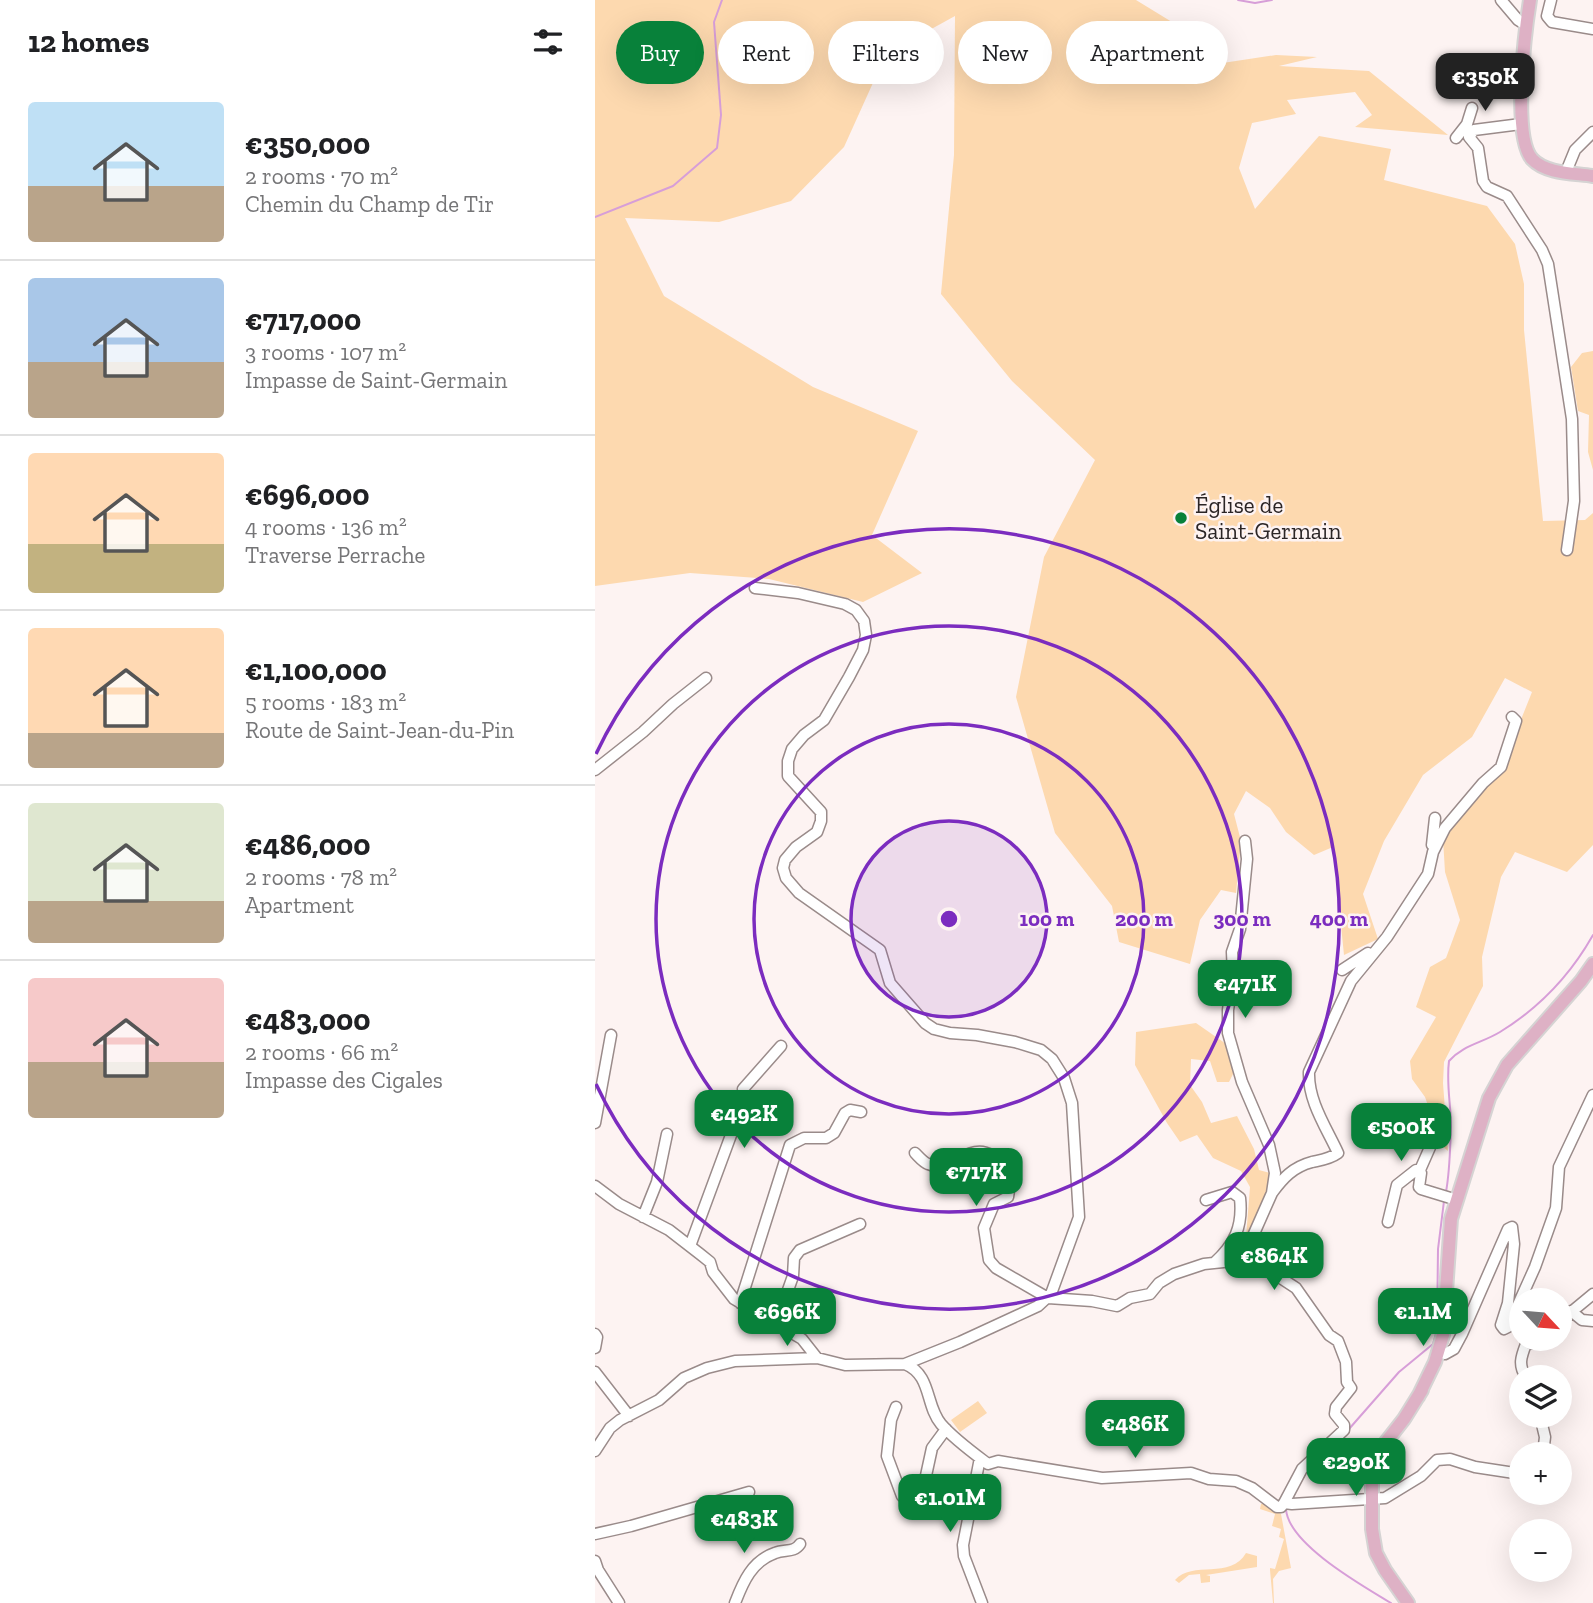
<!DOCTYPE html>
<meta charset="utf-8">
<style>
:root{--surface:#fff;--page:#f2f2f2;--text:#202124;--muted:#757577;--line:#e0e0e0;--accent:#08813a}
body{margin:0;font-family:"Zilla Slab",serif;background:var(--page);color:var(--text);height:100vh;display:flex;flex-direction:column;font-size:26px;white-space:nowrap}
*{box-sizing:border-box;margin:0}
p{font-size:23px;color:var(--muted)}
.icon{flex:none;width:38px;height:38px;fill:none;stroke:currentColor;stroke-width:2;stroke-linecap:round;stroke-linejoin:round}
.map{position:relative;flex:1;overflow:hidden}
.sheet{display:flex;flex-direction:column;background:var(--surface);width:595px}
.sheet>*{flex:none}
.banner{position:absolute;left:21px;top:21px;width:665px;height:63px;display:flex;gap:14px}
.needle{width:46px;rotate:116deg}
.tools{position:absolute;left:914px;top:1288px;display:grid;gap:14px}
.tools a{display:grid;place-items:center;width:63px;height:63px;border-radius:50%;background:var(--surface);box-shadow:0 7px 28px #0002;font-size:35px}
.price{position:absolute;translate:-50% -60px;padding:0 16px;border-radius:14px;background:var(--accent);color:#fff;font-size:23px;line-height:46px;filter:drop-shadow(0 2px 4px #0008)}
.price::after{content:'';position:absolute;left:50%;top:42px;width:21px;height:16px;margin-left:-10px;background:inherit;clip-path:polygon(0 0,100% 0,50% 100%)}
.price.active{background:#222;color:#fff}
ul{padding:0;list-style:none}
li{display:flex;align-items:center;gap:21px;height:175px;padding:0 28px}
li+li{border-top:2px solid var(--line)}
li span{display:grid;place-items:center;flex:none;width:196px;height:140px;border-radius:7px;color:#555}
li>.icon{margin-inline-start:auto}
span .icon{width:84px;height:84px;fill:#fffc;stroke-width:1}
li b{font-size:30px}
h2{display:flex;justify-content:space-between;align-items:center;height:84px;padding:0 28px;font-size:30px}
.tag{padding:0 24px;border-radius:32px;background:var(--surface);box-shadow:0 7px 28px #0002;font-size:24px;line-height:63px}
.tag.active{background:var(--accent);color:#fff}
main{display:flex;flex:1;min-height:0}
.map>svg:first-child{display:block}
</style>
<main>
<section class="sheet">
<h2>12 homes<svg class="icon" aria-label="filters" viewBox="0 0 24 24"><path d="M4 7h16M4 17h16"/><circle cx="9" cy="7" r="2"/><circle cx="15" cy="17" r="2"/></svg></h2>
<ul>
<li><span style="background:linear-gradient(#bfe0f5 60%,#b9a48a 0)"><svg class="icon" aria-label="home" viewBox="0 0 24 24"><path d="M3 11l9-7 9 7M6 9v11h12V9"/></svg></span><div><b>€350,000</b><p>2 rooms · 70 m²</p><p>Chemin du Champ de Tir</p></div></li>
<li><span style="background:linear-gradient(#a9c7e8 60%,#b9a48a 0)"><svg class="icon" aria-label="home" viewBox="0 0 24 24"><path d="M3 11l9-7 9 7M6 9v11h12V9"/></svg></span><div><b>€717,000</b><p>3 rooms · 107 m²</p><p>Impasse de Saint-Germain</p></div></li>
<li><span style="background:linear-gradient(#ffd9b3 65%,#c2b280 0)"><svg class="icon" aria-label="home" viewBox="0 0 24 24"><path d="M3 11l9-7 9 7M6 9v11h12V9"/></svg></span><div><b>€696,000</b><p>4 rooms · 136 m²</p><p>Traverse Perrache</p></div></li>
<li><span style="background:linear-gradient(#ffd9b3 75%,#b9a48a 0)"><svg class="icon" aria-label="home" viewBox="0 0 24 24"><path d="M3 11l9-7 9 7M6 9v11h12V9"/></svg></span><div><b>€1,100,000</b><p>5 rooms · 183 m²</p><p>Route de Saint-Jean-du-Pin</p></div></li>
<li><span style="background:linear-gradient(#dfe7d0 70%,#b9a48a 0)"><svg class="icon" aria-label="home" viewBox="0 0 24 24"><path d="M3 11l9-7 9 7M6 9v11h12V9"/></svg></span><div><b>€486,000</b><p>2 rooms · 78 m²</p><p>Apartment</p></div></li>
<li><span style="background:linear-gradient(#f6c9c9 60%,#b9a48a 0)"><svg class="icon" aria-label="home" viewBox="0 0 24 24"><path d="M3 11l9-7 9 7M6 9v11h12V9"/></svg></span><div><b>€483,000</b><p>2 rooms · 66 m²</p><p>Impasse des Cigales</p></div></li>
</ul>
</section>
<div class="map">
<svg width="998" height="1603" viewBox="0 0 998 1603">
<rect width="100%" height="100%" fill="#fdf3f2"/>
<path fill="#fdd9af" d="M0 0H541L590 30 621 64 681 55 722 57 684 66 774 71 853 135 760 127 777 115 760 92 692 100 701 114 657 123 644 168 660 209 724 136 796 149 789 180 892 206 920 244 929 284V330L948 521 990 520 998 513V845L972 872 920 852 906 877 887 957 888 986 849 1062 848 1083 853 1151 838 1138V1120L830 1097 817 1079 815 1061 841 1017 821 1007 835 967 851 958 865 920 850 872 848 839 891 788 909 771 925 722 937 692 910 678 877 737 828 775 789 841 768 894 783 939 749 955 738 847 719 855 691 832 675 808 651 791 639 814 646 841 641 893 626 890 605 920 595 964 524 942 517 906 460 833 421 697 449 557 500 460 417 381 346 294 359 155 360 16 291 54 249 147 196 201 124 222 30 218 69 296 218 387 323 431 277 535 327 573 268 602 174 579 95 573 0 586Z
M998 351V470L993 452 994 415 983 411 976 367 987 353Z
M601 1023 634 1046 640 1070 634 1082H622L615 1061 596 1059 595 1085 607 1102 616 1123 642 1116 659 1149 664 1170 675 1173 673 1194 651 1237 655 1187 646 1171 618 1158 602 1135 585 1142 572 1123 540 1065 541 1032Z
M383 1401 392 1413 365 1432 356 1420Z
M670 1503 686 1514 696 1568 684 1571 678 1579 679 1603H678L675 1570V1568L680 1569 689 1539 684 1537 686 1529 677 1526 680 1514 665 1509 666 1504Z
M651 1553 662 1556V1567L611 1575 615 1576V1582L606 1583 605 1574 594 1575 584 1583 580 1580C597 1560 636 1580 651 1553Z"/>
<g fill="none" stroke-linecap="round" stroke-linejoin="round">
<path stroke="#d79ed8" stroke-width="2" d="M643 0 660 3 677 0
M0 217 78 186 122 148 126 115 119 22 127 0
M851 1192C855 1170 855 1149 856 1127 856 1104 851 1084 854 1061 868 1045 887 1043 905 1032 944 1008 976 974 998 935
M754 1429 804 1372 838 1344 842 1330 843 1249 849 1201
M691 1509C693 1544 768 1586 796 1603"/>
<defs>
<path id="minor" d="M906 0 923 20 931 25
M956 0 952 16 957 22 998 29
M926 124 879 130 874 137 883 148 888 181 892 187 912 196 947 250 953 264 977 419 979 501 972 550
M861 138 872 124 877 108
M971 172 980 150 998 132
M160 588 203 593 250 604 261 610 269 621 271 635 268 650 254 677 229 720 209 735 197 749 193 761V776L226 812V821L222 832 201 847 190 860 188 868 191 878 204 893 285 950 295 983 330 1023 339 1029 355 1033 382 1035 420 1042 446 1050 457 1059 469 1078 477 1103 484 1217 456 1294 443 1306 365 1342 310 1364
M0 770 48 732 78 704 111 678
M837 845 840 818
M747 970 773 953
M0 1123 16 1035
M823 1138 836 1137
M320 1153C324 1157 328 1162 333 1164 362 1177 381 1122 416 1176L413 1197 399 1204 389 1228 394 1260 401 1268 453 1298 497 1301 522 1306 535 1298 555 1294 564 1283 579 1274 609 1264 638 1261 650 1254H658L672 1269 701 1288 734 1335 743 1341 751 1362 752 1382 756 1388 741 1407 740 1414 749 1425V1430L707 1469 689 1503
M825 1170 836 1145 837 1119
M0 1186 24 1204 74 1230 105 1254 115 1262 118 1272 139 1299 207 1339 222 1358 250 1365 310 1364C337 1375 330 1405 346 1424 359 1439 377 1452 393 1464L403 1461 507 1478 596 1473 614 1479 641 1481 657 1488 682 1507H686L689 1503 697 1504 790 1498 826 1476 842 1460 855 1459 880 1467 926 1474
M677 1193C688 1178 698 1167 717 1162 726 1160 735 1159 743 1153 731 1127 713 1101 714 1072L756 981 792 937 833 874 838 852 850 828 888 783 906 767 921 721 917 717
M611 1200 637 1192 645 1198C648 1226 640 1244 619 1263
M48 1217 62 1182 72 1134
M793 1222 802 1185 821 1170 826 1173 824 1187 826 1189 862 1200
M95 1246 146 1108 155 1097 148 1089 186 1046
M650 1254 677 1193 680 1173 674 1145 647 1082 633 1033V1010L638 975 637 952 645 929 652 859 650 841
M145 1303 195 1145 209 1138H231L239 1133 250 1113 255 1110 266 1112
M976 1311 987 1320 998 1321
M969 1318 998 1294
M181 1324 198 1276 199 1258 205 1250 265 1224
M0 1334 2 1337 0 1348
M850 1354 859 1349 867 1334 913 1229 917 1227 919 1244 913 1303 906 1325 909 1329 913 1327 940 1267 961 1208 964 1167 998 1095
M0 1372 34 1416
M931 1377C923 1365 926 1357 931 1344L938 1343
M301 1407 296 1420 292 1456 307 1496C315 1501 320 1500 327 1494L337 1448 351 1429
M945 1416 950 1437 948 1454
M0 1451 15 1428 25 1420 64 1400 89 1378 112 1368 140 1361 222 1358
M385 1458 368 1545 369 1556 387 1603
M330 1479 347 1484
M0 1534 36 1526 154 1492
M0 1561 3 1570 24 1603
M140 1603C148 1582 157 1561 180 1553 190 1549 199 1553 205 1544"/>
<path id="major" d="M935 0C930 31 917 136 937 159 951 174 979 173 998 176
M823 1397 840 1362 848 1335 856 1219 894 1098 912 1065 986 981 998 964
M813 1603 790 1570 781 1553 777 1529V1474L780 1456 809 1419 827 1390"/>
</defs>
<use href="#minor" stroke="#9a8b8a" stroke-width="13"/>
<use href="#major" stroke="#d5d3d3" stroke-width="16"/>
<use href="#minor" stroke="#fff" stroke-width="10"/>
<use href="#major" stroke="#deb1c5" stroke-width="12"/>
</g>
<circle cx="354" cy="919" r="98" fill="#7b2cbf" fill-opacity=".12"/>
<g fill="none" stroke="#7b2cbf" stroke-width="3.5">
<circle cx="354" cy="919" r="98"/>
<circle cx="354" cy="919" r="195"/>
<circle cx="354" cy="919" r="293"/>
<path d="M1 754A390 390 0 1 1 1 1084"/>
</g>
<circle fill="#08813a" stroke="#fdf3f2" stroke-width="2.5" cx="586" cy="518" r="7"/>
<g text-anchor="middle" stroke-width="5" stroke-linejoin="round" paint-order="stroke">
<g font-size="23" fill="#2b2525" stroke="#fdf3f2" text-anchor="start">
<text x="600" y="513">Église de<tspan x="600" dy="26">Saint-Germain</tspan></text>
</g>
</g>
<circle cx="354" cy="919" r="10" fill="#7b2cbf" stroke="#fdf3f2" stroke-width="3.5"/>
<g font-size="21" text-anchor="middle" font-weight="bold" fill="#7b2cbf" stroke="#fdf3f2" stroke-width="5" stroke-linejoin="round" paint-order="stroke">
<text x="452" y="926">100 m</text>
<text x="549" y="926">200 m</text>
<text x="647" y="926">300 m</text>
<text x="744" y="926">400 m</text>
</g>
</svg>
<div class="tools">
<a><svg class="needle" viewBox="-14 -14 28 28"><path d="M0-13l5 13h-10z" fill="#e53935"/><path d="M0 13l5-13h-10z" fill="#757577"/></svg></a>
<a><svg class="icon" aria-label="layers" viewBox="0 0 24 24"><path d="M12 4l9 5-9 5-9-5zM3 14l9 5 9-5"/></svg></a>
<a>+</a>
<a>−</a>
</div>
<b class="price active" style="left:890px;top:113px">€350K</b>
<b class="price" style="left:650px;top:1020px">€471K</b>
<b class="price" style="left:149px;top:1150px">€492K</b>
<b class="price" style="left:806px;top:1163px">€500K</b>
<b class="price" style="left:381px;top:1208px">€717K</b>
<b class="price" style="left:679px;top:1292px">€864K</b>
<b class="price" style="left:192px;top:1348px">€696K</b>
<b class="price" style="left:828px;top:1348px">€1.1M</b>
<b class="price" style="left:540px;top:1460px">€486K</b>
<b class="price" style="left:761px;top:1498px">€290K</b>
<b class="price" style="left:355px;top:1534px">€1.01M</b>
<b class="price" style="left:149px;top:1555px">€483K</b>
<div class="banner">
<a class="tag active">Buy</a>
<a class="tag">Rent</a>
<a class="tag">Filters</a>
<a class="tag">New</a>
<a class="tag">Apartment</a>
</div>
</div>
</main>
